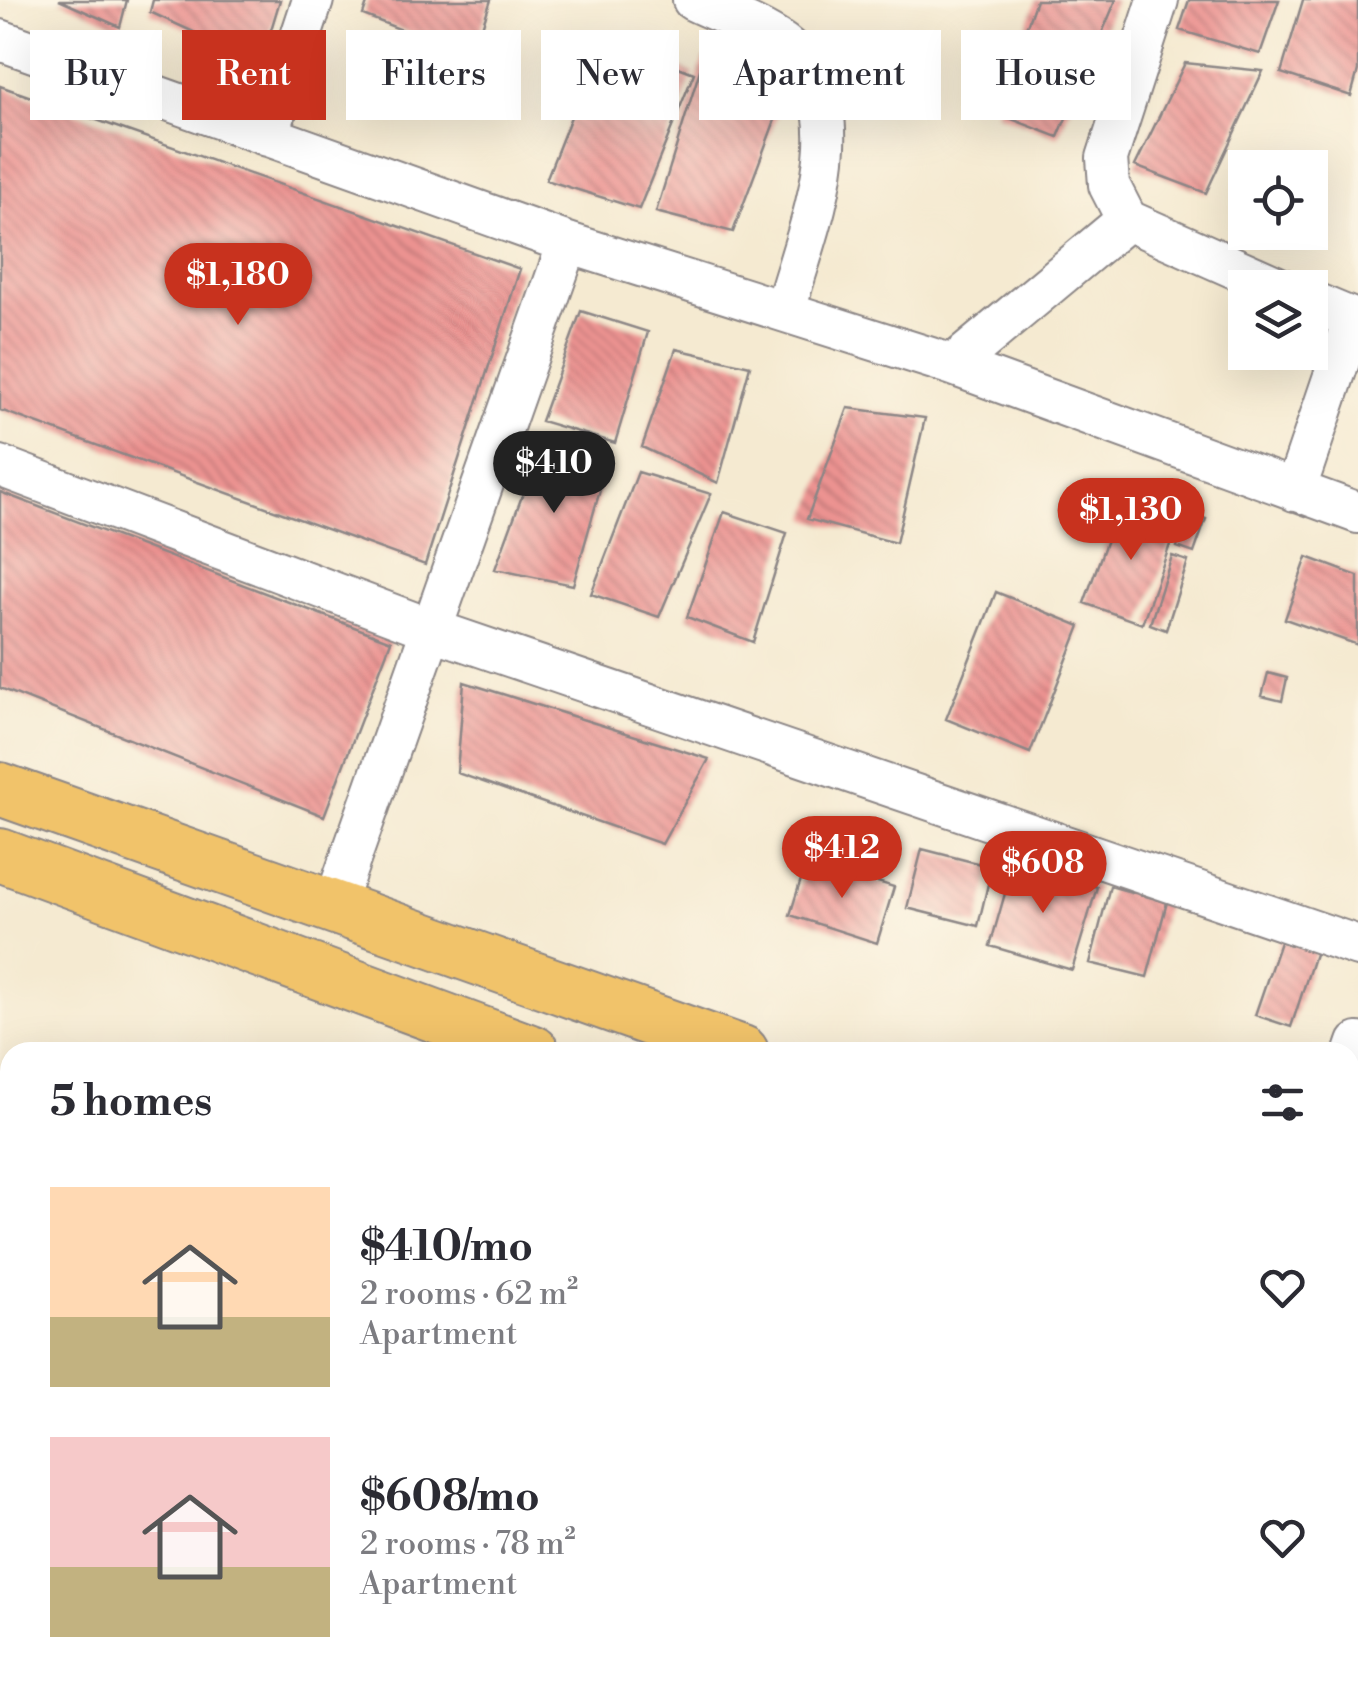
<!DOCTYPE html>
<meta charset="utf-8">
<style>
:root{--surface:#fff;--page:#f2f2f3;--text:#2b2b33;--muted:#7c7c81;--accent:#c8321e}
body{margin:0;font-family:"Libre Bodoni",serif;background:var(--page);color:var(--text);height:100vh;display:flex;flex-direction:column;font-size:38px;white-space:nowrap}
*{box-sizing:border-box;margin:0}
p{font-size:32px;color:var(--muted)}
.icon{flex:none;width:55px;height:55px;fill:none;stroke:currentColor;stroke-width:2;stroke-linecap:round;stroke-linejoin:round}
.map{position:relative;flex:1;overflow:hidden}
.panel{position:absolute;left:0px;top:1042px;width:1360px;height:642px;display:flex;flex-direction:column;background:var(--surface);border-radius:30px 30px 0 0;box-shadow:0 10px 40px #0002}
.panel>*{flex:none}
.hud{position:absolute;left:30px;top:30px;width:1300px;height:90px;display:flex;gap:20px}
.controls{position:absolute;left:1228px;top:150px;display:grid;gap:20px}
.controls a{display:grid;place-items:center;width:100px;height:100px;border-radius:0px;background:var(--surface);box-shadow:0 10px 40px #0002;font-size:50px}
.price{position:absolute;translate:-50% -85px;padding:0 22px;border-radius:35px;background:var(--accent);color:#fff;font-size:32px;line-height:65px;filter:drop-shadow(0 2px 5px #0008)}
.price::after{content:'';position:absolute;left:50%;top:60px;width:30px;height:22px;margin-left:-15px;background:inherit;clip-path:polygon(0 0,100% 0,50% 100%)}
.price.on{background:#222;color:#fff}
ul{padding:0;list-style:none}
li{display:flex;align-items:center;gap:30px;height:250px;padding:0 50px}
li span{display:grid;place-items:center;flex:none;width:280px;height:200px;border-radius:0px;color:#555}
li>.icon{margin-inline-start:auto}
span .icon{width:120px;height:120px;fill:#fffc;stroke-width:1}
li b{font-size:42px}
h2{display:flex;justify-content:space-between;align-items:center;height:120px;padding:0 50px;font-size:42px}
.tag{padding:0 35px;border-radius:0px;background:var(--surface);box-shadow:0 10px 40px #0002;font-size:35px;line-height:90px}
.tag.on{background:var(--accent);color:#fff}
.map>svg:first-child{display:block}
</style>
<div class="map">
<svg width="1358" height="1683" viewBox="0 0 1358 1683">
<defs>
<pattern id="building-back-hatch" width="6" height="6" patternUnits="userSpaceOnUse" patternTransform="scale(2.5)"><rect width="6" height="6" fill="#ec9391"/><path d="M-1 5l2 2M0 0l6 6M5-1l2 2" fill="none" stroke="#bf7878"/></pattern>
</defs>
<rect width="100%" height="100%" fill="#fcf5e5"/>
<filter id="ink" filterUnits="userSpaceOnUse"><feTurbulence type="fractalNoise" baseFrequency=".01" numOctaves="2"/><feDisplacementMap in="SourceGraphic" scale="20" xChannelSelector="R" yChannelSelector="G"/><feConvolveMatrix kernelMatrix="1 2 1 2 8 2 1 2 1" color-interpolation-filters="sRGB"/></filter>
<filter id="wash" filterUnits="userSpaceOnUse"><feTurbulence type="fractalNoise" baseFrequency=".0048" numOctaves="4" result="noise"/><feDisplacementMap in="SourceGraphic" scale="40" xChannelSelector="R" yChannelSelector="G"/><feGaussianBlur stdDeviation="2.25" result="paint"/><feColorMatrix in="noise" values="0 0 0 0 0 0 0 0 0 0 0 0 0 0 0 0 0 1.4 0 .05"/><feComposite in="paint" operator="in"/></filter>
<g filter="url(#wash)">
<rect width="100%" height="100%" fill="#f5ead1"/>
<g id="blocks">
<path fill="url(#building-back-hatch)" d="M59 0H127L120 27Z
M153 0H280L261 63 150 12Z
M368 0H491L472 57 363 15Z
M1036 0H1116L1058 137 996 113Z
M1189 0H1279L1260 54 1179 30Z
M1303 0H1358V70L1351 96 1281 73Z
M602 38 694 73 639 209 546 180Z
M704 57 781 104 733 232 656 212Z
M1185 63 1263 71 1206 193 1135 166Z
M0 86 520 269 425 565 0 410Z
M581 311 648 332 615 443 541 421Z
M676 349 750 366 718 483 642 447Z
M848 408 925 418 896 543 807 519Z
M542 442 608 462 573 585 495 569Z
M638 472 711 494 659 617 591 594Z
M0 492 391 641 324 816 0 688Z
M1121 501 1178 522 1142 624 1084 603Z
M724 512 787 533 753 642 687 617Z
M1188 512 1206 519 1194 553 1177 547Z
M1172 556 1188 561 1166 630 1150 624Z
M1307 557 1358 576V645L1285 619Z
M996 592 1080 626 1030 753 946 719Z
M1268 673 1287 678 1282 701 1262 696Z
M464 682 709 759 662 844 457 773Z
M922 849 992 867 978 926 907 908Z
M807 860 894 887 877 943 790 915Z
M1014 862 1097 887 1072 970 990 946Z
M1110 886 1167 902 1147 977 1090 963Z
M1281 939 1316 951 1291 1027 1255 1015Z
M0 1105 10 1109V1189L1 1216Z
M0 1364 10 1370V1458L0 1480Z
M1358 1486V1545L1350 1542V1506Z
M1350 1556 1358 1560V1674L1350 1671Z
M566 1675H625L622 1683H564Z
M738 1675H801L798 1683H757Z
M837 1675H951L958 1683H829Z"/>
</g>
</g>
<g filter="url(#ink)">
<use href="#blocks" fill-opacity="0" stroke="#8c8686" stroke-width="2.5"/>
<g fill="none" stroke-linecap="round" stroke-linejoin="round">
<defs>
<path id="minor" d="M693 0C721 14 757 25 783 44 865 106 806 230 785 310
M1158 0 1107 158 1109 185 1127 220 1280 288
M0 40 568 243 953 365 1358 513
M268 136 313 0
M1310 301 1358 321
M953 365 1127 220
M0 466 433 630 1358 946
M1295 491 1353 320
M333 908 568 243
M1350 1066 1358 1043
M1350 1469 1358 1451
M0 1596 10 1600
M231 1675 255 1683
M1307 1675 1323 1683
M683 1683 686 1675
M1005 1683 1010 1675
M1252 1683 1256 1675"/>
<path id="major" d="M0 789 742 1052
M0 855 533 1052
M1350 1279 1358 1282
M1350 1352 1358 1355"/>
</defs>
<use href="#minor" stroke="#8c8686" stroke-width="44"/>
<use href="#major" stroke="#8c8686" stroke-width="56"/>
<use href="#minor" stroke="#fff" stroke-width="40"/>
<use href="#major" stroke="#f1c36a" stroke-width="52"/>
</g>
</g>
</svg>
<div class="controls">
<a><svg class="icon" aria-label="locate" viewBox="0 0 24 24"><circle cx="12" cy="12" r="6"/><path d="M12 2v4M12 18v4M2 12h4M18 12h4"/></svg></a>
<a><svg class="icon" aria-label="layers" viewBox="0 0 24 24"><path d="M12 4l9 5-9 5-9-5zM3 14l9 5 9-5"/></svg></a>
</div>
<b class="price" style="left:238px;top:328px">$1,180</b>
<b class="price on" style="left:554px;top:516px">$410</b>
<b class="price" style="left:1131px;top:563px">$1,130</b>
<b class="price" style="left:842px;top:901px">$412</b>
<b class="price" style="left:1043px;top:916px">$608</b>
<div class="hud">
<a class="tag">Buy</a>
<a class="tag on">Rent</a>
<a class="tag">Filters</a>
<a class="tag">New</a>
<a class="tag">Apartment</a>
<a class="tag">House</a>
</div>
<section class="panel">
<h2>5 homes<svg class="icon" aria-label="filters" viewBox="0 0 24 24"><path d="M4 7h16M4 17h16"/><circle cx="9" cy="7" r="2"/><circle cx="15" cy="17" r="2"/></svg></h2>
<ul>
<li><span style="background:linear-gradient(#ffd9b3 65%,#c2b280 0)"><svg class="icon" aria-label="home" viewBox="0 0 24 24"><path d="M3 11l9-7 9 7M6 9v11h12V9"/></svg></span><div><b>$410/mo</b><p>2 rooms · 62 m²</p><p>Apartment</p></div><svg class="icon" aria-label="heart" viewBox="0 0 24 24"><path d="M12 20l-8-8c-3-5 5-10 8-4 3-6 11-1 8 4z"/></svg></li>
<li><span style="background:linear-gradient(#f6c9c9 65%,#c2b280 0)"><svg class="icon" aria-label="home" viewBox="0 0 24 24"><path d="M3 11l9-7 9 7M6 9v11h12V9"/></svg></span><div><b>$608/mo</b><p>2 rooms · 78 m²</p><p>Apartment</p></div><svg class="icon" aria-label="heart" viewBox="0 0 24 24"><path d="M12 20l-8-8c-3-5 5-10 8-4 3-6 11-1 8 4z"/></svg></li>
</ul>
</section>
</div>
